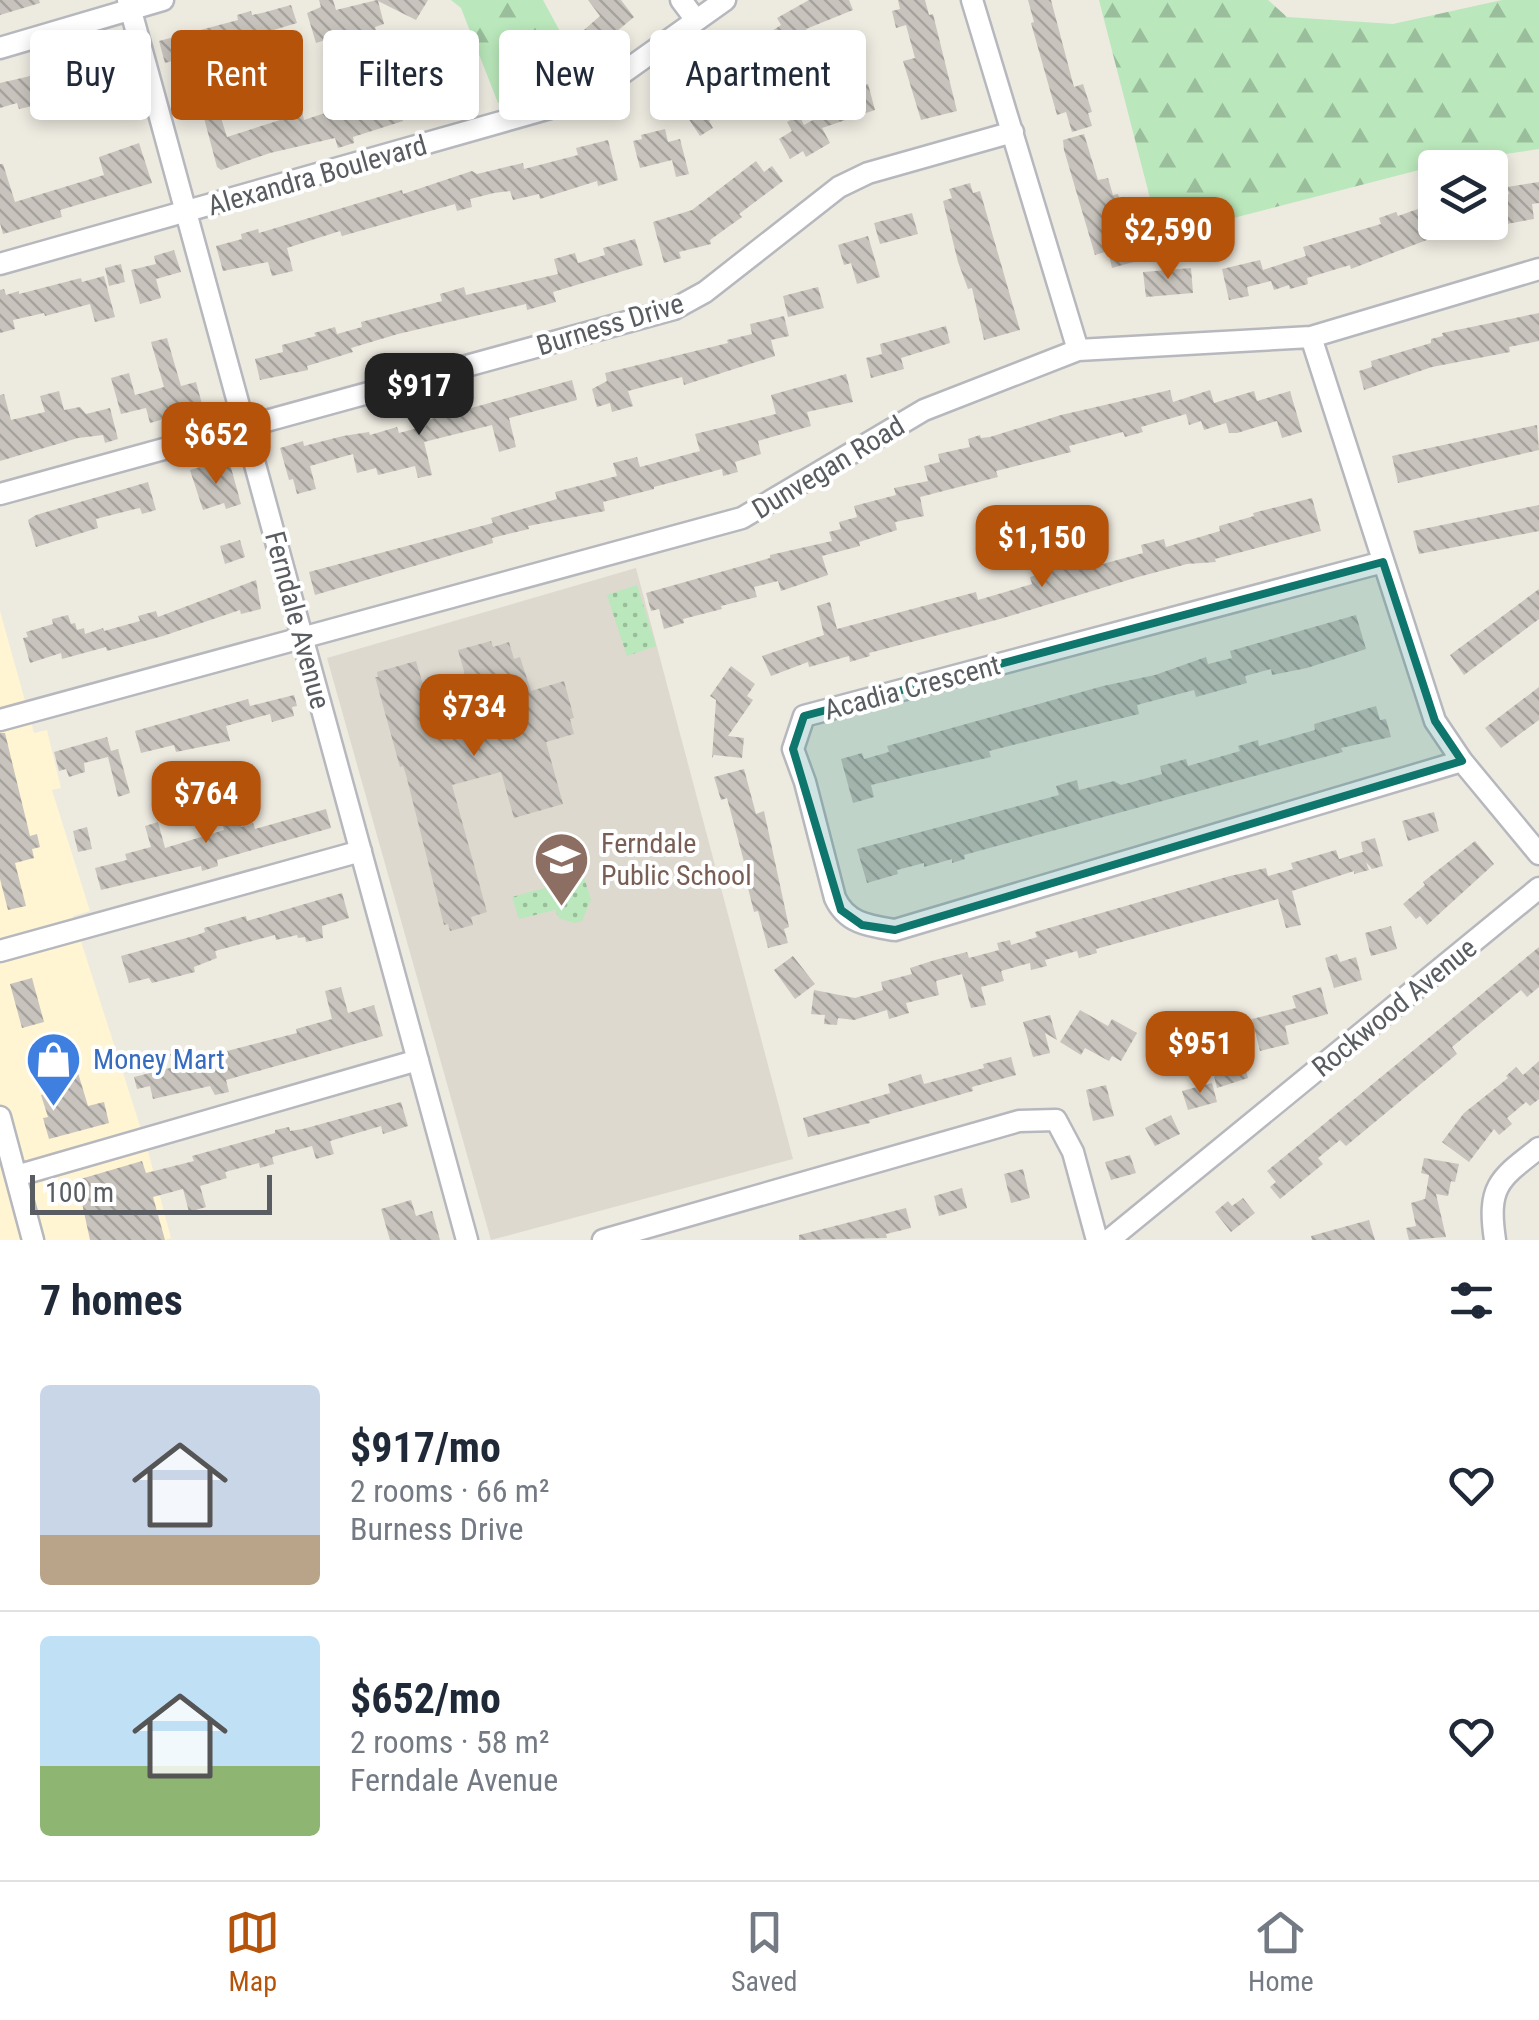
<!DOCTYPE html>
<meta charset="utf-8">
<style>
:root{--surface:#fff;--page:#f2f2f3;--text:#1f2937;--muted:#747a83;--line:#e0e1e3;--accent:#b45309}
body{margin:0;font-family:"Roboto Condensed",sans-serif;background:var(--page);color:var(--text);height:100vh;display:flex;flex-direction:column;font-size:38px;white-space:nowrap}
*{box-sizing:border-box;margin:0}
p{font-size:32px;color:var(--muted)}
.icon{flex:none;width:55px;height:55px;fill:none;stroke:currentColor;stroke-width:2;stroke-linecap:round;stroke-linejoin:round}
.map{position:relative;height:1240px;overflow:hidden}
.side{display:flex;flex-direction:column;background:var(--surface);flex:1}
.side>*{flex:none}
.top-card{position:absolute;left:30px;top:30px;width:1000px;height:90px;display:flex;gap:20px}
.controls{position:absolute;left:1418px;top:150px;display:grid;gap:20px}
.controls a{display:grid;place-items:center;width:90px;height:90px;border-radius:10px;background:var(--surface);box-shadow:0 5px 15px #0003;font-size:50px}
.scale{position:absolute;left:30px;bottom:25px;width:242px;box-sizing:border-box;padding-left:10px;border:5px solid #595d62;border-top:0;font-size:28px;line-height:35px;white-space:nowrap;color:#595d62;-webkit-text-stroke:8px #fff;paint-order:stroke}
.price{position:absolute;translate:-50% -85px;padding:0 22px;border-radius:20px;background:var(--accent);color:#fff;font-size:32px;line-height:65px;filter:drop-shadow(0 2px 5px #0008)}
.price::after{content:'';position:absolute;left:50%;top:60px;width:30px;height:22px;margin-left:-15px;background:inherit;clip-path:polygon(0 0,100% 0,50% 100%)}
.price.active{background:#222;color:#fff}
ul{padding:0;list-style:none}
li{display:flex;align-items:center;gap:30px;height:250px;padding:0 40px}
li+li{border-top:2px solid var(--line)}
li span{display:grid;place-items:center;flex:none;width:280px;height:200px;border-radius:10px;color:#555}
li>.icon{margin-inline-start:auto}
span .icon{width:120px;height:120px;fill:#fffc;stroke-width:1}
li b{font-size:42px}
h2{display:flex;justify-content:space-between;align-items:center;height:120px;padding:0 40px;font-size:42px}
.chip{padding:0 35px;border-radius:10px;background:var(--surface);box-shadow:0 5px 15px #0003;font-size:35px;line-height:90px}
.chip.active{background:var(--accent);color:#fff}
.dock{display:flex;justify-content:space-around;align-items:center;height:140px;border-top:2px solid var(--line);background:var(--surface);font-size:28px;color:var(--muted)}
.dock a{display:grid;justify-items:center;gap:5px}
.dock .active{color:var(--accent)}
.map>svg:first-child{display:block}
</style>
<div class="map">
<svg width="1539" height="1240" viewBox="0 0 1539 1240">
<defs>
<pattern id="forest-firs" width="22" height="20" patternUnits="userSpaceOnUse" patternTransform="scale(2.5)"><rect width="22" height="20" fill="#bae7bb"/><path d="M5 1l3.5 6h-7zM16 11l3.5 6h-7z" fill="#9abe9b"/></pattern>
<pattern id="park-dots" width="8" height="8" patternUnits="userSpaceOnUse" patternTransform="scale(2.5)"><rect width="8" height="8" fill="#bae7bb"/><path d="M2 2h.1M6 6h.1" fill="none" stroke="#9abe9b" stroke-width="1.8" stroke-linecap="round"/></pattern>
<pattern id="building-back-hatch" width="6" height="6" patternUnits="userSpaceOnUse" patternTransform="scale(2.5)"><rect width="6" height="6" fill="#c8c4bd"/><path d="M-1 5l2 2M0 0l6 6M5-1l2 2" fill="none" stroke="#a5a29d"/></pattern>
</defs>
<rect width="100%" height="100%" fill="#edeae0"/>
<path fill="#fff5d3" d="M0 611 34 733 47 730 61 788 52 790 90 911 73 916 148 1151 171 1238 165 1240H0Z"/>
<path fill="#ddd9cf" d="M636 568 793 1159 491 1240 327 658Z"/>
<path fill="url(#forest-firs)" d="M451 0H543L582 72 498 103 461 8Z
M1099 0H1268L1287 17 1393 24 1502 0H1539V149L1450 162 1160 237Z"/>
<path fill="url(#park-dots)" d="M637 585 656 646 627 656 607 595Z
M584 877 591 900 582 921 574 923 559 918 555 910 519 919 512 897Z"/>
<path fill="url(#building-back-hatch)" d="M0 0H39L40 3 0 15Z
M319 0H333L336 10 377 0H428L416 20 378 1 384 24 375 27 376 31 356 36 355 31 316 43 307 13 321 7Z
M588 0H621L634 17 604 42 600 37 587 48 577 36 600 16Z
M809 0H849L853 10 806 29 809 34 730 80 720 65 781 25 777 18Z
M898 0H925L929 15 933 14 957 111 921 120 903 61 915 58 906 25 896 28 892 11 900 9Z
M1028 0H1051L1074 87 1083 84 1092 112 1088 113 1092 126 1072 132 1066 112 1057 115 1031 23 1034 22Z
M291 5 297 23 267 32 270 43 173 68 172 61 165 63 159 41 238 20 237 15 251 11 252 15 262 13Z
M104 59 115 96 95 102 89 81 61 89 63 96 33 106 19 109 17 103 0 108V83Z
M414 65 420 86 470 75 476 95 471 97 473 104 459 108 457 101 402 116 403 121 353 137 354 143 338 148 335 138 270 153 221 170 217 167 200 103 215 99 227 137 280 120 269 83 286 78 296 113 302 111 304 120 355 103 354 99 397 88 392 72Z
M868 84 875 110 822 128 830 143 806 157 803 151 790 159 779 139 792 131 787 122 799 115 804 125 829 111 825 95Z
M713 94 724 111 709 121 713 128 700 136 684 112Z
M665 129 668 142 680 139 689 174 676 177 672 160 640 168 633 141 642 139 641 135Z
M1084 134 1098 180 1108 178 1113 195 1118 194 1124 215 1120 216 1133 262 1112 268 1108 251 1095 255 1064 150 1063 140Z
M608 140 618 180 598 186 597 181 540 199 539 194 513 200 510 191 494 193 470 199 472 207 457 211 455 204 342 236 340 231 287 248 293 271 272 276 268 262 223 271 216 246 242 239 241 234 258 229 259 233 402 190 403 194 472 171 477 174 523 163 524 169 578 155 576 148Z
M139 143 152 183 60 210 62 217 3 234 0 223V164H3L15 202 104 175 99 157Z
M756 161 764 172 772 166 783 181 739 214 742 217 710 240 711 244 679 252 681 258 664 263 653 222 692 210Z
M1539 182V203L1532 204 1534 219 1490 227V198L1509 194 1507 187Z
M970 183 973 193 980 191 1020 330 984 340 972 288 968 289 958 262 943 201 952 198 949 189Z
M1435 203V222H1479V227L1432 238 1351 269 1350 265 1307 278 1308 284 1290 289 1289 285 1274 290 1271 281 1247 287 1249 296 1229 300 1222 269 1260 260 1263 270 1306 256 1303 247 1381 224 1379 218 1396 212 1398 216Z
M912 213 918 234 880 244 874 223Z
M868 236 880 277 857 284 851 263 844 265 838 245Z
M635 239 643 265 553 292 556 302 527 310 526 304 398 334 351 348 353 352 307 366 308 370 260 380 255 359 283 352 282 345 316 336 314 333 335 327 337 334 362 327 361 322 442 301 440 294 464 287 466 295 558 274 554 259 575 253 578 263 605 255 603 248Z
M174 250 181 272 156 279 161 298 140 304 131 270 156 264 154 256Z
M121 264 125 282 109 286 105 268Z
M1191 268 1193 293 1146 297 1143 272Z
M104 276 115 317 95 322 90 304 45 316 44 313 13 320 15 329 0 333V290L4 289 6 295 19 291V294L81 278 82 282Z
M818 287 824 308 788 317 783 296Z
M1539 313V341L1509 347 1510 352 1432 367 1364 390 1359 371 1372 367 1371 361 1431 343V339L1443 336 1442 333Z
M784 316 789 336 771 340 775 356 684 385 682 377 628 391 633 406 612 412 610 403 597 407 592 389 607 381 605 373 728 343 727 340 752 334 750 324Z
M946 326 950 343 901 358 904 369 871 378 866 358 882 354 880 344Z
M167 338 181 386 196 382 202 404 163 415 164 419 150 423 146 408 121 414 111 378 129 373 135 395 164 387 151 342Z
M846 374 853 402 807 412 811 426 758 441 761 454 735 462 738 472 723 476 722 469 654 487V489L603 502 605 511 528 526 529 529 492 538 493 543 315 595 309 572 493 523 491 518 557 499 555 492 617 476 613 463 637 457 640 467 700 451 695 434 776 414 771 395Z
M572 380 577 400 509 418 516 447 499 452 492 425 424 442 432 475 418 478 415 466 378 475 376 468 357 473 353 454 310 466 316 489 297 494 293 479 289 480 280 448 303 441 304 446 343 436 369 432 370 435 397 427 399 433 426 426 424 421Z
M1170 390 1173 402 1210 390 1214 403 1254 391 1257 401 1290 391 1302 432 1282 438 1277 421 1237 433H1229L1226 423 1204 430 1201 421 1189 425 1186 414 1141 427 1143 432 1125 437 1123 432 1069 446 1071 452 996 471 998 477 920 497 924 516 895 522 897 530 859 542 860 546 822 556 828 575 781 591 778 581 754 587 757 597 721 606 722 609 683 619 684 623 664 629 659 609 651 611 646 593 770 558V555L832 541 829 532 841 529 839 522 857 517 854 506 896 495 894 488 928 481 924 466 940 462 938 454 970 447 968 439 980 435 981 438 990 437 1061 415Z
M59 391 64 410 80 407 86 414 110 408 118 439 105 443 103 435 78 438 0 461V395L4 394 11 420 45 412 40 396Z
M1537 425 1539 450 1398 483 1392 456Z
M230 464 241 504 226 509 224 503 203 510 190 470 207 465 209 470Z
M148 482 156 510 142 514 140 508 135 509 96 519 98 528 36 547 28 520 36 515Z
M1312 498 1321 531 1215 559 1216 562 1187 564 1138 577 1000 619 869 653 870 656 850 662 849 656 809 667 808 662 771 676 762 656 824 635 817 606 830 602 837 629 976 592 978 600 1032 584 1030 577 1066 566 1097 558 1099 565 1143 553 1141 545 1164 539 1166 547 1220 531 1219 526 1254 516 1253 513Z
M1539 505V531L1419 554 1413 531Z
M240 540 245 557 225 564 220 546Z
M256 580 261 609 241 614 240 610 163 636 107 651 106 647 62 659 61 653 30 663 23 638 28 637 26 632 53 624 52 619 68 615 71 624 75 623 77 630 84 628 85 634 103 628 104 631 140 621 138 616 156 611 158 617Z
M1539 589V619L1464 675 1450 655Z
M1356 615 1366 649 1307 668 1272 675 1271 669 1245 676 1247 683 1196 697 1194 690 1137 705 1139 714 989 751 991 757 871 785 874 797 853 803 841 759 862 753 864 759 889 752 887 746 1103 686 1155 675 1206 657 1208 664 1232 658 1230 651Z
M491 641 493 647 509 642 514 659 520 657 531 691 564 681 574 718 570 719 574 734 546 742 563 804 514 818 501 772 452 785 487 912 471 917 473 925 450 931 448 924 444 925 406 775 403 766 400 767 375 677H378L377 672 416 661 439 739 480 728 458 650Z
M731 666 755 684 747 696 753 700 728 736 744 738 742 758 714 755 712 758 716 700 710 696Z
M1539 687V720L1501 748 1485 728Z
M294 695 297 706 292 707 294 716 272 722 270 714 226 726 230 741 176 752 174 745 141 753 135 731 248 699 250 706Z
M1376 706 1380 720 1386 719 1391 737 1341 748 1343 752 964 855 965 859 952 863V859L924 867V863L897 870 898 874 867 883 857 849 1059 795 1056 786 1077 780 1079 790 1114 781 1121 785 1162 774 1160 766 1186 759 1188 766 1240 751 1238 746 1258 740 1259 746 1315 730 1314 724Z
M0 733H5L30 836 37 834 40 847 32 849 34 858 15 863 26 906 8 910 0 879Z
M107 737 111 751 118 749 130 793 118 797 108 757 84 763 85 772 69 777 66 769 59 771 54 752Z
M744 769 756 814 764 811 789 927 784 929 788 943 768 948 758 911 754 912 748 888H751L727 798 721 800 714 777Z
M230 790 241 827 253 823 255 829 326 809 331 828 217 860 218 866 202 871 201 866 101 890 95 868 127 860 125 854 151 847 145 826 158 822 165 848 224 830 214 795Z
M1434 812 1439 831 1408 841 1402 821Z
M87 827 92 849 78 852 73 831Z
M1375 838 1383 866 1372 869 1366 862 1369 870 1354 874V871L1292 891 1301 925 1286 928 1278 899 1096 949 1097 953 1079 958 1077 951 1045 960 1047 966 1031 970 1030 963 1001 971 1004 981 981 987 986 1005 971 1008 962 974 936 981 939 995 906 1003 909 1013 889 1019 887 1010 854 1020 838 1018 837 1025 824 1024 825 1015 811 1014 814 990 855 998 883 990 881 982 912 974 910 968 935 960 967 952 969 958 999 950 997 943 1010 940 1011 945 1037 937 1035 932 1230 876 1266 868 1268 876 1293 869 1291 863 1336 850 1339 859 1363 852 1361 842Z
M1475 841 1494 864 1427 925 1420 916 1416 919 1403 904 1425 885 1423 882Z
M342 893 349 918 322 926 323 938 306 942 305 937 298 938 297 935 276 940 275 935 215 951 217 958 194 967 195 972 152 983 149 978 129 983 121 956 197 935 205 932 204 928 246 916 247 921Z
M1391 926 1397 949 1371 956 1365 933Z
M1539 947V987L1527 997 1521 990 1452 1047 1457 1054 1422 1083 1346 1146 1340 1140 1318 1158 1323 1164 1280 1199 1270 1187 1276 1182 1267 1171Z
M1337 954 1340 962 1356 957 1362 980 1334 988 1325 958Z
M793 956 815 984 795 999 774 970Z
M32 978 44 1022 22 1028 10 984Z
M341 987 348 1013 374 1005 383 1036 226 1080 229 1092 215 1095 210 1086 153 1099 150 1086 137 1089 134 1077 174 1067 170 1054 191 1048 196 1066 229 1057 227 1051 297 1033 296 1029 332 1019 325 991Z
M1321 987 1328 1014 1285 1026 1289 1044 1260 1051 1252 1019 1296 1008 1292 996Z
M1080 1010 1108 1026 1112 1019 1137 1033 1121 1061 1112 1056 1109 1061 1085 1048 1081 1055 1060 1042Z
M1050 1015 1057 1040 1045 1033 1050 1053 1033 1057 1023 1022Z
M1217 1049 1221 1061 1242 1055 1248 1078 1217 1088 1208 1052Z
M72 1053 88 1106 104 1102 109 1123 49 1139 43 1118 48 1117 41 1095 63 1089 54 1059Z
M1011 1057 1016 1075 972 1087 973 1091 869 1120 870 1123 808 1137 803 1118 890 1093 888 1084 921 1074 924 1084 984 1068 983 1064Z
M1539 1061V1099L1530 1106 1526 1102 1507 1118 1512 1124 1499 1135 1494 1129 1469 1162 1442 1142 1464 1113 1508 1078 1506 1076 1516 1067 1523 1075Z
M1212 1083 1217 1102 1188 1110 1182 1091Z
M1106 1085 1114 1116 1093 1121 1086 1090Z
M401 1102 408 1126 383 1134 381 1126 330 1141 334 1154 316 1159 312 1146 272 1157 274 1164 260 1168 259 1163 225 1172 227 1178 200 1186 206 1207 189 1212 183 1189 153 1197 165 1240H90L77 1180 142 1161 146 1173 194 1161 192 1156 275 1133V1130L289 1127 290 1131 303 1129Z
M1171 1115 1180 1134 1155 1146 1145 1128Z
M1130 1155 1136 1173 1111 1180 1105 1162Z
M1424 1158 1459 1164 1455 1182 1451 1181 1448 1196 1436 1194 1446 1237 1409 1240 1406 1228 1416 1226 1411 1203 1425 1199 1429 1175 1421 1173Z
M1023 1169 1030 1198 1011 1203 1004 1174Z
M962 1188 967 1208 939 1216 934 1196Z
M1243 1198 1255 1213 1231 1232 1215 1212 1228 1201 1232 1206Z
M411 1200 416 1216 432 1211 440 1240H390L381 1209Z
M906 1208 911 1228 886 1234 887 1238 799 1240V1235Z
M1369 1220 1375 1240H1312L1311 1236Z"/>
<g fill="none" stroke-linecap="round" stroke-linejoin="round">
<defs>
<path id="minor" d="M128 0 467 1240
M681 0 696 20
M972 0 1078 350
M0 48 163 0
M0 264 589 97 725 0
M1311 337 1435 721 1462 761 1539 854
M0 494 674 309 705 292 839 187 868 173 1013 132
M1383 562 804 716 793 749 805 782 835 898C847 924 870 926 895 930L1462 761
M0 720 742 518 924 410 1078 350 1311 337 1539 269
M0 951 361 851
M0 1117 33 1240
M16 1176 418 1060
M603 1240 1019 1121 1056 1120 1073 1152 1097 1240
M1109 1240 1539 888
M1495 1240C1487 1186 1499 1179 1539 1148"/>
</defs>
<use href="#minor" stroke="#b6b8be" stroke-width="25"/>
<use href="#minor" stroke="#fff" stroke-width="20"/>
</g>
<path fill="#0f766e" fill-opacity="0.2" stroke="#0f766e" stroke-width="8" stroke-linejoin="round" d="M1383 562 1435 721 1462 761 895 930 862 925 841 910 793 749 804 716Z"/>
<defs>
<symbol id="school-pin" viewBox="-11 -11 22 30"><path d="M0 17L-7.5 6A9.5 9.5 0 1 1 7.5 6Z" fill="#8d6e63" stroke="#fff"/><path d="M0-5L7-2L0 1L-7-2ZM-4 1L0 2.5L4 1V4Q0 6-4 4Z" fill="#fff"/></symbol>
<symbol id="shop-pin" viewBox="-11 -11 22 30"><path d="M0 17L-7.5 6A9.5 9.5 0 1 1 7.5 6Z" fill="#3f7fe0" stroke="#fff"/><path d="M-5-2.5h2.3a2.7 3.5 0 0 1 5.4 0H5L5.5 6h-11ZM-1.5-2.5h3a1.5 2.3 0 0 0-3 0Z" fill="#fff"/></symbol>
</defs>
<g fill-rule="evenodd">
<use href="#school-pin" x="530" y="828" width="63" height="86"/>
<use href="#shop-pin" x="22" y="1028" width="63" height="86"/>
</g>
<g text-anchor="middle" stroke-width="8" stroke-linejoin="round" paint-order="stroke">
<g font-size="28" fill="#595d62" stroke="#fff">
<text transform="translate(317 175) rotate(-16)" y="10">Alexandra Boulevard</text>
<text transform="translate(610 324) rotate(-17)" y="10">Burness Drive</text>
<text transform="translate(828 467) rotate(-31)" y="10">Dunvegan Road</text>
<text transform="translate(298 620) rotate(75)" y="10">Ferndale Avenue</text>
<text transform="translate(912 687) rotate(-15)" y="10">Acadia Crescent</text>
<text transform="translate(1394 1007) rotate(-39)" y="10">Rockwood Avenue</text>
</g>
<g font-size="28" fill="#785e54" stroke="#fff" text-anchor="start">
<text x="601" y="853">Ferndale<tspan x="601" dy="32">Public School</tspan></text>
</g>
<g font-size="28" fill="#366cbe" stroke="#fff" text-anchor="start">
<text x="93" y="1069">Money Mart</text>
</g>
</g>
</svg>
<div class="controls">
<a><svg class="icon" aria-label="layers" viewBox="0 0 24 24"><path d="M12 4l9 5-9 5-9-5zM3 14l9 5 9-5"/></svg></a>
</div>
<div class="scale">100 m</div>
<b class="price" style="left:1168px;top:282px">$2,590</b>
<b class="price active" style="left:419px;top:438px">$917</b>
<b class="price" style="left:216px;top:487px">$652</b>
<b class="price" style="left:1042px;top:590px">$1,150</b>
<b class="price" style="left:474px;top:759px">$734</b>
<b class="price" style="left:206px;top:846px">$764</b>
<b class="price" style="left:1200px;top:1096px">$951</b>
<div class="top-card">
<a class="chip">Buy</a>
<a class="chip active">Rent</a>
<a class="chip">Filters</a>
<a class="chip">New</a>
<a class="chip">Apartment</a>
</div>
</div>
<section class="side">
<h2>7 homes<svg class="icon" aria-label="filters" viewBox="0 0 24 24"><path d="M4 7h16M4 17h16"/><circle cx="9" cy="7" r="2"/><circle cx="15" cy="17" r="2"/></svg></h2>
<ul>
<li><span style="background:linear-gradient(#c9d6e8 75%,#b9a48a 0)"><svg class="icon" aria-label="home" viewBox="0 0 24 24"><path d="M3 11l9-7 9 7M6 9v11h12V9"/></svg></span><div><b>$917/mo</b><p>2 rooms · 66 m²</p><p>Burness Drive</p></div><svg class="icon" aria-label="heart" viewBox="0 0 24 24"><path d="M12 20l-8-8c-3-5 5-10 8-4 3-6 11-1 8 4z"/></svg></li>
<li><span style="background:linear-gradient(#bfe0f5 65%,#8fb573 0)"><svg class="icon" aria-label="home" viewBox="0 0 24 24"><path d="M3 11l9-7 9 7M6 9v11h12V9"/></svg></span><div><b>$652/mo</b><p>2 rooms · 58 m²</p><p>Ferndale Avenue</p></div><svg class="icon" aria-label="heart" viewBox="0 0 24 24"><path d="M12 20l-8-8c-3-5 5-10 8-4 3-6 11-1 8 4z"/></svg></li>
</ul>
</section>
<nav class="dock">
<a class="active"><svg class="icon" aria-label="map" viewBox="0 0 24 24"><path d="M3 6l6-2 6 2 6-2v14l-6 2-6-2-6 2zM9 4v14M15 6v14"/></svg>Map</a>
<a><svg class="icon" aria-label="saved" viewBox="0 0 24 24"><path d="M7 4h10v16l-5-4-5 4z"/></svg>Saved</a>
<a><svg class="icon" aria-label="home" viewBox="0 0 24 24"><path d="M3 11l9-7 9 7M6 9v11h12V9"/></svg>Home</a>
</nav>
